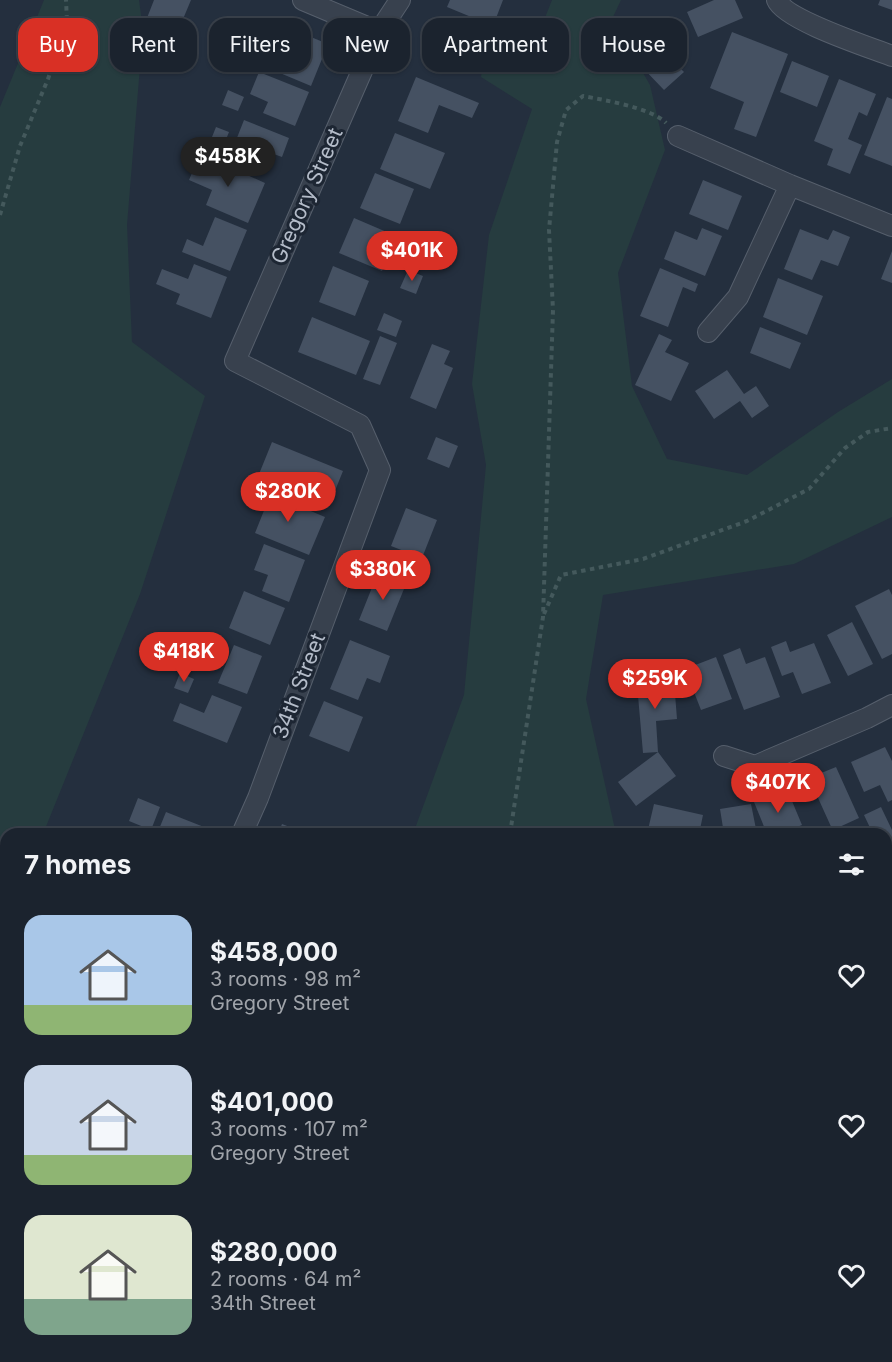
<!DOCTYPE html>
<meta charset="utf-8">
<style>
:root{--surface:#1b232e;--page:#242b36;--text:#f1f3f6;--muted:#a0a4aa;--line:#39404a;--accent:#d93025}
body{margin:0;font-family:Inter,sans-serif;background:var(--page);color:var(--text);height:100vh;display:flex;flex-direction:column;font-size:22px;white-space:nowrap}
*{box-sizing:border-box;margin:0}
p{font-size:20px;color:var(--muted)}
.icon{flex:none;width:33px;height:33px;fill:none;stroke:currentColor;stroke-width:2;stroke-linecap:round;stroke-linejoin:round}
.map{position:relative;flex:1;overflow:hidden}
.details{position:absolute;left:0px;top:828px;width:892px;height:534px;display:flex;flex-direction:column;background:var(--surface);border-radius:18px 18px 0 0;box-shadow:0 2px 4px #0004,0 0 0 2px var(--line)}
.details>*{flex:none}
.hud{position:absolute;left:18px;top:18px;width:856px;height:54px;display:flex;gap:12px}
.price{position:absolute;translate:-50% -51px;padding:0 14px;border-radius:21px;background:var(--accent);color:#fff;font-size:20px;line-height:39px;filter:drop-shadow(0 2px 3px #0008)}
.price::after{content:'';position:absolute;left:50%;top:36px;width:18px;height:14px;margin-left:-9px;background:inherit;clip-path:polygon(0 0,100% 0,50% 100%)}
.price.current{background:#222;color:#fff}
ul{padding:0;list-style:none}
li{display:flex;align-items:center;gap:18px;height:150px;padding:0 24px}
li span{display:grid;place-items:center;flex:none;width:168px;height:120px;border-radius:18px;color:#555}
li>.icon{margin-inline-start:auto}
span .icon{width:72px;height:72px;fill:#fffc;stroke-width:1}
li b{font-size:26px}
h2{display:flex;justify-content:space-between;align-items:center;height:72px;padding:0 24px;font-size:26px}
.tag{padding:0 21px;border-radius:18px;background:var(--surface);box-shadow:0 2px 4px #0004,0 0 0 2px var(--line);font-size:21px;line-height:54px}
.tag.current{background:var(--accent);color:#fff}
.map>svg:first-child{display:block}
</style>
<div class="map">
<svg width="892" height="1362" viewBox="0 0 892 1362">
<rect width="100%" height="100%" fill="#242f3e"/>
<path fill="#263c3f" d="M44 0H139L143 30 127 225 132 342 205 396 140 594 43 834H6V925L0 940V107Z
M552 0H621L612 19 650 85 665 150 618 273 632 386 667 459 747 475 838 412 892 379V517L794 564 603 595 586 699 616 834H413L464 695 486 465 472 384 489 235 532 109 481 77 486 42 533 48Z
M0 1159 6 1164V1356H178L170 1362H0Z"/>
<path fill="#455162" d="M154 0H191L178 31 147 18Z
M450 0H503L493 26 447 7Z
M714 0H735L743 18 698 37 687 12Z
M880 0H892V10L878 5Z
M284 26 328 44 311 86 268 68Z
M732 32 788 54 756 137 734 129 744 102 710 88Z
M660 48 684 72 664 90 641 66Z
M792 61 829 76 817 107 780 92Z
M259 72 309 92 295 126 263 113 268 102 250 94Z
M416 77 479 103 472 118 439 105 428 133 398 121Z
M839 79 876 94 867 116 859 112 848 139 862 145 850 174 827 165 833 149 814 141Z
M228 90 244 97 238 111 222 105Z
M887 97 892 99V166L864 155Z
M244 120 289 138 282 157 268 152 262 166 231 153Z
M216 127 229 132 219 157 206 152Z
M395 133 445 153 430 189 380 169Z
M200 154 265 183 248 223 206 205 212 190 189 180Z
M375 173 414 189 400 224 360 208Z
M703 180 742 196 728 230 689 214Z
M215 217 247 230 230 271 182 252 187 239 203 246Z
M354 218 396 236 382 271 339 253Z
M702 228 722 236 705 276 664 259 675 231 697 240Z
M800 229 828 240 833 230 850 237 838 266 821 260 812 280 784 269Z
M892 251V283L881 279Z
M194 264 227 277 211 318 176 304 180 294 156 284 162 269 188 279Z
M333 266 369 281 355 316 319 302Z
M660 268 698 284 695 292 683 287 668 327 640 316Z
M408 270 423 276 416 294 400 288Z
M778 278 823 296 807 335 763 317Z
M384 313 402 321 396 337 377 330Z
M312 317 370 341 356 375 298 352Z
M760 327 801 343 790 369 750 353Z
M659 334 672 340 665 352 689 363 671 401 635 385Z
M380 336 397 343 380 385 363 379Z
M432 344 450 351 444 364 453 368 436 409 410 398Z
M727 370 744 394 756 386 769 406 752 418 740 401 714 419 695 391Z
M436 437 458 446 449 468 427 459Z
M272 442 343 471 328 508 257 479Z
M258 489 325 517 309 555 255 533 265 508 252 503Z
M406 508 437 520 422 558 391 546Z
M264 544 305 560 289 602 262 591 268 575 254 570Z
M391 573 408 579 387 631 359 620 377 575 389 580Z
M889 589 892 595V654L882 659 855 606Z
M244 591 285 608 270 645 229 628Z
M852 622 873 664 848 676 827 635Z
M350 640 390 656 380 683 367 678 358 700 330 689Z
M786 641 790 652 814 643 831 683 802 694 793 672 782 676 771 647Z
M234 645 262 656 247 694 218 683Z
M740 648 746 664 765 657 780 697 744 710 723 655Z
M716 657 732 699 701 710 685 669Z
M180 673 194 679 188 693 174 688Z
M674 681 677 719 656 721 658 752 643 753 637 684Z
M212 695 242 707 227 743 173 721 180 703 204 713Z
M324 701 363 717 349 752 309 736Z
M885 747 892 761V800L888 802 880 785 864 792 851 762Z
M658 752 676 776 636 806 618 782Z
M836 767 859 818 835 829 837 834H827L833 831 809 778Z
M787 789 802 825 792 829 794 834H767L754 802Z
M138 798 160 807 151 830 129 821Z
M654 804 703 815 699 834H647Z
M751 804 757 834H724L720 809Z
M881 807 892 830V847L886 849V834H873L864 815Z
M166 812 204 827 201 834H157Z
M282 824 308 834H278Z
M890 914 892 915V934L886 930V918Z
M886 951 892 953V1000L886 998Z
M886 1286 892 1288V1320L886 1317Z
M886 1338 892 1341 890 1362H861L864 1356H886Z
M276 1356H298L313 1362H274Z
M326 1356H355L353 1362H324Z
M724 1356H760L757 1362H721Z"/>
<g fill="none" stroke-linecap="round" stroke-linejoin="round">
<defs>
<path id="minor" d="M303 0 379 32
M777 0C785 20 869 47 892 56
M678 136 790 185 892 226
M708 332 738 297 790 185
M724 756 755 766 867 718 892 705
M242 834 258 798 380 470 360 425 235 361 379 32 400 0
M886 1040 892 1042"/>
<path id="tertiary" d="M886 1151 892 1137
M801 1362 803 1356"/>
</defs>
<use href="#minor" stroke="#565f6c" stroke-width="22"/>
<use href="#tertiary" stroke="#565f6c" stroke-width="27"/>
<path stroke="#44595c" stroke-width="4" stroke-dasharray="4.5 4.5" stroke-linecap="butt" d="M0 215 20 146 48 79 67 22 66 0
M544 614 561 575 643 559 747 521 809 489 845 448 868 432 892 428
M510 834 543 617 553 310 549 230 557 142 566 110 583 96C604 100 652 108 666 123
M0 1130 6 1134
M0 1344 6 1340"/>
<use href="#minor" stroke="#38414e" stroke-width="20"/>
<use href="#tertiary" stroke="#38414e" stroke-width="24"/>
</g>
<g text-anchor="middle" stroke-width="6" stroke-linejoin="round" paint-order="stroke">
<g font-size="21" fill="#b4bcc9" stroke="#1d2633">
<text transform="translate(307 196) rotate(-66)" y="7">Gregory Street</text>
<text transform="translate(299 686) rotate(-69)" y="7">34th Street</text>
</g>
</g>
</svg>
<b class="price current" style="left:228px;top:188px">$458K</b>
<b class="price" style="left:412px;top:282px">$401K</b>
<b class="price" style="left:288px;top:523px">$280K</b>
<b class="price" style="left:383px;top:601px">$380K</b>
<b class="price" style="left:184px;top:683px">$418K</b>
<b class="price" style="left:655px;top:710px">$259K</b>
<b class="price" style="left:778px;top:814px">$407K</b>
<div class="hud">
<a class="tag current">Buy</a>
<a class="tag">Rent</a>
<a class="tag">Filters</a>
<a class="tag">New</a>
<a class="tag">Apartment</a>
<a class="tag">House</a>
</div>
<section class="details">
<h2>7 homes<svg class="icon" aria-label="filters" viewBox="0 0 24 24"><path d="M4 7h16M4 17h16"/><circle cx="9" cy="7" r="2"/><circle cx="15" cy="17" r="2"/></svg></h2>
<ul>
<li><span style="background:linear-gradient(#a9c7e8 75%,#8fb573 0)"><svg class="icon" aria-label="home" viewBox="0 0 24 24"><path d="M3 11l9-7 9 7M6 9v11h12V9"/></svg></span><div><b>$458,000</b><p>3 rooms · 98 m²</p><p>Gregory Street</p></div><svg class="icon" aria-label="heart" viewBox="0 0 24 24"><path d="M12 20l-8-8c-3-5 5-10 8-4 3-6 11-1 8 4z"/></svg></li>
<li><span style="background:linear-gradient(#c9d6e8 75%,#8fb573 0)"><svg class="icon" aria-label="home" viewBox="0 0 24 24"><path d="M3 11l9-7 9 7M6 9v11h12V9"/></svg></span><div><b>$401,000</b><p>3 rooms · 107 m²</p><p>Gregory Street</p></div><svg class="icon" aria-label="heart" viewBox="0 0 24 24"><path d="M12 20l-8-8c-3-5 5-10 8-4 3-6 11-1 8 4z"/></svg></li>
<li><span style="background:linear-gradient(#dfe7d0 70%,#7fa58c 0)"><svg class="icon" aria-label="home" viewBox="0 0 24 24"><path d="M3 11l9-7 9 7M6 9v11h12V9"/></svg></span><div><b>$280,000</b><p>2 rooms · 64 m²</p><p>34th Street</p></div><svg class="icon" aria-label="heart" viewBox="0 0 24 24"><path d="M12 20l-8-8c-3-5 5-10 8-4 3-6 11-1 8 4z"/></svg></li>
</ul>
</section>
</div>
